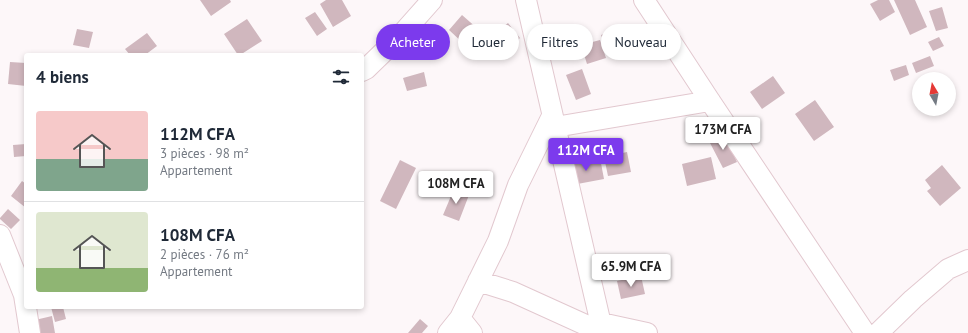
<!DOCTYPE html>
<html lang="fr">
<meta charset="utf-8">
<style>
:root{--surface:#fff;--page:#f6f6f7;--text:#1f2937;--muted:#747a83;--line:#e0e1e3;--accent:#7c3aed}
body{margin:0;font-family:"PT Sans",sans-serif;background:var(--page);color:var(--text);height:100vh;display:flex;flex-direction:column;font-size:15px;white-space:nowrap}
*{box-sizing:border-box;margin:0}
p{font-size:13px;color:var(--muted)}
.icon{flex:none;width:22px;height:22px;fill:none;stroke:currentColor;stroke-width:2;stroke-linecap:round;stroke-linejoin:round}
.map{position:relative;flex:1;overflow:hidden}
.panel{position:absolute;left:24px;top:53px;width:340px;height:256px;display:flex;flex-direction:column;background:var(--surface);border-radius:4px;box-shadow:0 2px 6px #0003}
.panel>*{flex:none}
.hud{position:absolute;left:376px;top:24px;width:380px;height:36px;display:flex;gap:8px}
.needle{width:26px;rotate:350deg}
.tools{position:absolute;left:912px;top:72px;display:grid;gap:8px}
.tools a{display:grid;place-items:center;width:44px;height:44px;border-radius:50%;background:var(--surface);box-shadow:0 2px 6px #0003;font-size:20px}
.price{position:absolute;translate:-50% -34px;padding:0 9px;border-radius:4px;background:#fff;color:#222;font-size:13px;line-height:26px;filter:drop-shadow(0 1px 2px #0008)}
.price::after{content:'';position:absolute;left:50%;top:24px;width:12px;height:9px;margin-left:-6px;background:inherit;clip-path:polygon(0 0,100% 0,50% 100%)}
.price.current{background:var(--accent);color:#fff}
ul{padding:0;list-style:none}
li{display:flex;align-items:center;gap:12px;height:100px;padding:0 12px}
li+li{border-top:1px solid var(--line)}
li span{display:grid;place-items:center;flex:none;width:112px;height:80px;border-radius:4px;color:#555}
li>.icon{margin-inline-start:auto}
span .icon{width:48px;height:48px;fill:#fffc;stroke-width:1}
li b{font-size:17px}
h2{display:flex;justify-content:space-between;align-items:center;height:48px;padding:0 12px;font-size:17px}
.tag{padding:0 14px;border-radius:18px;background:var(--surface);box-shadow:0 2px 6px #0003;font-size:14px;line-height:36px}
.tag.current{background:var(--accent);color:#fff}
.map>svg:first-child{display:block}
</style>
<div class="map">
<svg width="968" height="333" viewBox="0 0 968 333">
<rect width="100%" height="100%" fill="#fdf7f9"/>
<path fill="#d0b7be" d="M200 0H230L231 2 211 16Z
M326 0H342L351 16 333 27 320 4Z
M878 0H889L895 12 880 21 870 4Z
M894 0H915L927 27 910 35Z
M942 7 948 28 936 31 929 11Z
M315 12 327 29 317 36 305 18Z
M462 15 478 29 464 44 449 30Z
M247 19 262 41 240 55H238L224 34Z
M508 23 520 38 509 48 496 33Z
M77 29 93 32 89 48 73 45Z
M617 29 625 51 610 57 601 35Z
M147 33 157 46 145 55H130L125 49Z
M939 37 944 46 933 51 928 42Z
M600 40 606 58 587 64 581 45Z
M930 56 934 66 916 73 912 63Z
M10 62 26 63V86L8 84Z
M906 65 909 75 894 81 890 70Z
M582 69 591 94 576 100 566 75Z
M424 72 427 86 407 91 403 78Z
M773 76 785 93 762 109 750 92Z
M815 100 834 127 814 141 795 114Z
M724 134 737 162 723 168 709 141Z
M26 144V156L14 157 13 145Z
M627 152 631 172 608 176 604 157Z
M711 157 716 179 687 186 682 164Z
M600 158 604 179 572 185 568 164Z
M400 160 416 168 396 209 380 201Z
M942 165 961 188 940 206 927 191 931 188 925 180Z
M22 181 26 184V208L11 196Z
M454 189 469 195 459 221 443 215Z
M8 209 20 220 11 229 0 219V218Z
M641 276 645 294 621 299 617 281Z
M51 307H63L66 319 55 322Z
M52 316 55 333H37L35 320Z
M420 319 428 326 422 333H408Z"/>
<g fill="none" stroke-linecap="round" stroke-linejoin="round">
<defs>
<path id="minor" d="M526 0 603 333
M644 0 710 101 865 333
M362 71 366 69 401 35 432 0
M555 127 710 101
M0 235 24 295 30 333
M478 281 513 292 588 326
M460 318 472 333
M590 325 601 323 647 333
M448 333 460 318 498 241 518 185 552 116
M878 333 913 299 948 269 968 260"/>
</defs>
<use href="#minor" stroke="#e2c8cf" stroke-width="22"/>
<use href="#minor" stroke="#fff" stroke-width="20"/>
</g>
</svg>
<div class="tools">
<a><svg class="needle" viewBox="-14 -14 28 28"><path d="M0-13l5 13h-10z" fill="#e53935"/><path d="M0 13l5-13h-10z" fill="#747a83"/></svg></a>
</div>
<b class="price" style="left:723px;top:151px">173M CFA</b>
<b class="price current" style="left:586px;top:172px">112M CFA</b>
<b class="price" style="left:456px;top:205px">108M CFA</b>
<b class="price" style="left:631px;top:288px">65.9M CFA</b>
<div class="hud">
<a class="tag current">Acheter</a>
<a class="tag">Louer</a>
<a class="tag">Filtres</a>
<a class="tag">Nouveau</a>
</div>
<section class="panel">
<h2>4 biens<svg class="icon" aria-label="filters" viewBox="0 0 24 24"><path d="M4 7h16M4 17h16"/><circle cx="9" cy="7" r="2"/><circle cx="15" cy="17" r="2"/></svg></h2>
<ul>
<li><span style="background:linear-gradient(#f6c9c9 60%,#7fa58c 0)"><svg class="icon" aria-label="home" viewBox="0 0 24 24"><path d="M3 11l9-7 9 7M6 9v11h12V9"/></svg></span><div><b>112M CFA</b><p>3 pièces · 98 m²</p><p>Appartement</p></div></li>
<li><span style="background:linear-gradient(#dfe7d0 70%,#8fb573 0)"><svg class="icon" aria-label="home" viewBox="0 0 24 24"><path d="M3 11l9-7 9 7M6 9v11h12V9"/></svg></span><div><b>108M CFA</b><p>2 pièces · 76 m²</p><p>Appartement</p></div></li>
</ul>
</section>
</div>
